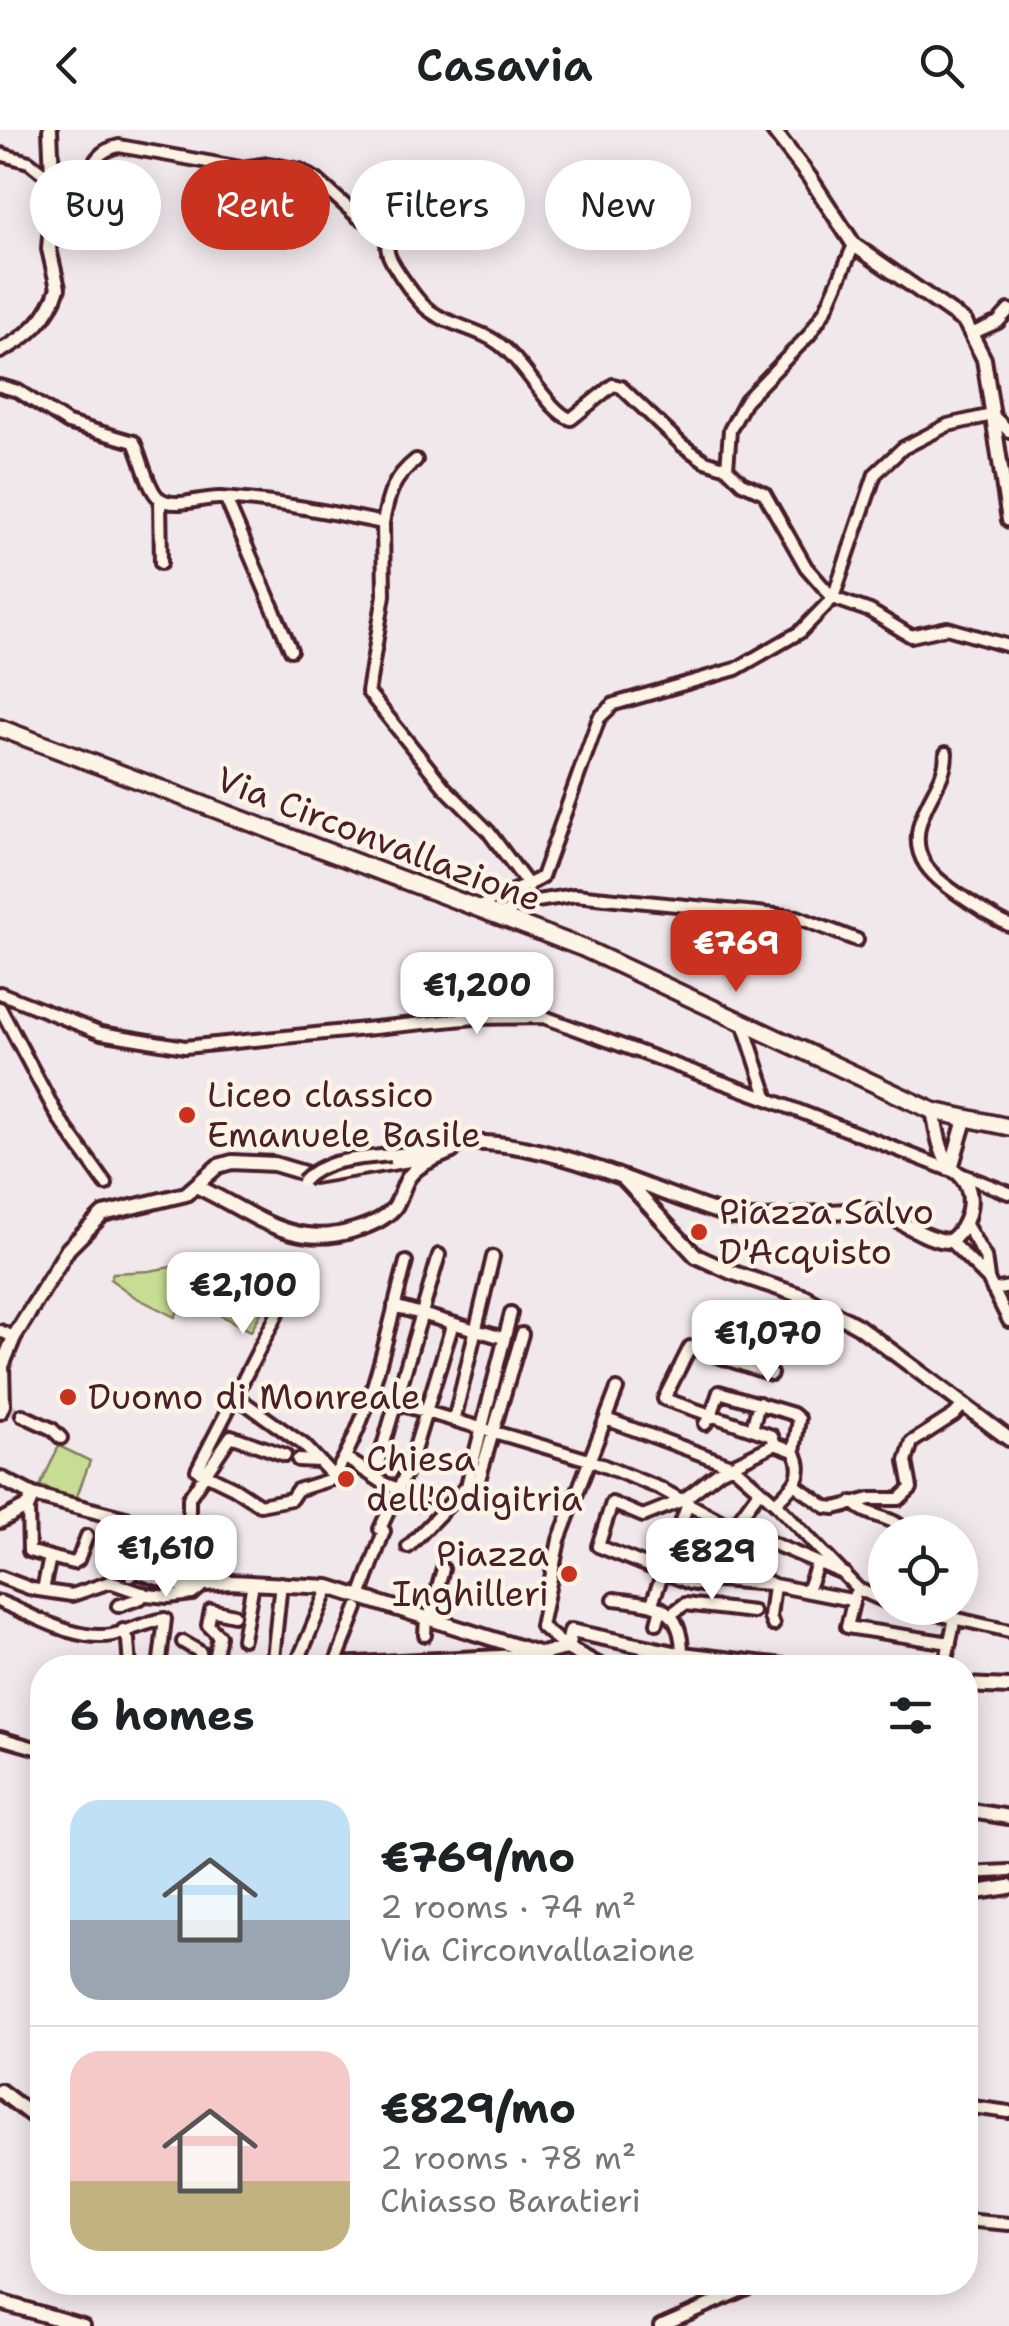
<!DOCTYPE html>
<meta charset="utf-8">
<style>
:root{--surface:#fff;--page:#f6f6f6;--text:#202124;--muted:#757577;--line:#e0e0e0;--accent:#c8321e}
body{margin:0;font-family:"Shantell Sans",sans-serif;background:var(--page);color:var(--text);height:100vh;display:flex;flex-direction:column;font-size:38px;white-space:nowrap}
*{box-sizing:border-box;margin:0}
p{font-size:32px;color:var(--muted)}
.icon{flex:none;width:55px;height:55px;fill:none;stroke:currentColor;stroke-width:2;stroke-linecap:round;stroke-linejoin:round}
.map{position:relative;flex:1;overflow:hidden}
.side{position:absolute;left:30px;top:1525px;width:948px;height:640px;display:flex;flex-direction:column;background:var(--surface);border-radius:40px;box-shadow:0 5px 25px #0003}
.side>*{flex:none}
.top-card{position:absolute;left:30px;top:30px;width:950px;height:90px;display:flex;gap:20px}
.controls{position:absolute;left:868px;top:1385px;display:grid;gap:20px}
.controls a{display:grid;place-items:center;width:110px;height:110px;border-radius:50%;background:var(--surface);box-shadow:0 5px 25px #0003;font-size:50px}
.price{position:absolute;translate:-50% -85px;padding:0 22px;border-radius:20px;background:#fff;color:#222;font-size:32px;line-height:65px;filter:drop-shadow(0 2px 5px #0008)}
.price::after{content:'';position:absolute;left:50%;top:60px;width:30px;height:22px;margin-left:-15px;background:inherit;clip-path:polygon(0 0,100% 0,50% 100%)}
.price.current{background:var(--accent);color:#fff}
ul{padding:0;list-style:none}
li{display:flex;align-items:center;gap:30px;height:250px;padding:0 40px}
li+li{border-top:2px solid var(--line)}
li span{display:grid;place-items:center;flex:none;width:280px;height:200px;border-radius:30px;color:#555}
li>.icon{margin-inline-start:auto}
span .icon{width:120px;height:120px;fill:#fffc;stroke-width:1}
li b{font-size:42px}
h2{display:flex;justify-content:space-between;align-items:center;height:120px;padding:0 40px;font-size:42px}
.chip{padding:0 35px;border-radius:45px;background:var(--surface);box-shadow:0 5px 25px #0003;font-size:35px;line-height:90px}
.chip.current{background:var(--accent);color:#fff}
header{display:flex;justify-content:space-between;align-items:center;height:130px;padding:0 40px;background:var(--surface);font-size:45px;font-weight:600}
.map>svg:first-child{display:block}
</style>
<header><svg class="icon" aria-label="back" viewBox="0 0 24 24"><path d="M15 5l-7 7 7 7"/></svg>Casavia<svg class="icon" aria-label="search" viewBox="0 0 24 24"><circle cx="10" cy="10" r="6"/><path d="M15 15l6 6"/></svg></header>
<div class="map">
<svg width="1009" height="2196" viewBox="0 0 1009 2196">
<rect width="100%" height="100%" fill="#f1e8ec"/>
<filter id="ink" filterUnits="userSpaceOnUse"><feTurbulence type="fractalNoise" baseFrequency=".01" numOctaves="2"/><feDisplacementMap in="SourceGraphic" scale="20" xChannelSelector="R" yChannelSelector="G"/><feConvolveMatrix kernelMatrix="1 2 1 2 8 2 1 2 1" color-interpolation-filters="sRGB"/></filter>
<g filter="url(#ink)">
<path fill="#c6dd93" stroke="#887e5f" stroke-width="2.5" d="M205 1131 272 1162 251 1201 185 1167 175 1187 135 1167 110 1149 113 1143 149 1141Z
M59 1316 90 1331 76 1369 40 1356Z"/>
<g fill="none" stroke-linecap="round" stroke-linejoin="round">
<path stroke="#d0c0c5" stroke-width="10" stroke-dasharray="10 5" stroke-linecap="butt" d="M10 1279 22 1285"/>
<defs>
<path id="minor" d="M0 24 29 32 53 51
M53 68 72 67C94 47 87 23 119 16L241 38 269 34 300 40 317 50 358 87 387 99C388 107 386 115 388 122 389 131 414 166 422 174 443 196 480 197 503 217 526 235 549 282 571 289L613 255 621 257 682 315 705 331 727 338 742 353 764 363 806 437 833 468 870 481 911 506 947 498 1009 516
M971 204 998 192 1009 180
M0 256 18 261 68 293 134 312C141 326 148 360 159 368 174 380 202 367 220 368 275 371 329 382 383 393L384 465 368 562 444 657 488 701 529 756
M727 338 730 300 746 270 809 205 826 179 854 115
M160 369 161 433
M226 369 291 520
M383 393C388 365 393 348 416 330
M946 623C946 647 932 661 924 682 904 728 934 748 968 771 981 779 994 789 1009 795
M479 778C498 764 522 760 542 747L599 588 614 574 736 539 800 502 833 468 875 344 903 318 948 295 992 285 1009 301
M498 786 524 773 575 765 797 787 857 810
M0 863 101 903 185 917 474 888 544 887 768 969 1009 1063
M0 878 58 987 106 1054
M743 893 768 969
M390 1025 421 1022
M965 1093 985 1127 988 1148
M950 1111 988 1149 1009 1191
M993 1160 1009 1157
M287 1165 197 1340 234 1358 260 1375 291 1369 297 1360 332 1349C373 1285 386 1205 406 1132
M394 1176 503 1208
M0 1201 14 1207
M771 1244 690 1217 664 1269 772 1306 775 1314
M241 1270 304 1315 334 1347
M396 1273 589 1330 659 1358 724 1393 845 1444
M22 1285 52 1299 61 1308
M606 1289 733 1336 775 1373 858 1459 885 1471
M454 1291 493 1127
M705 1294 711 1286 719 1262 793 1284 799 1289 794 1321
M752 1299 759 1273
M346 1328 385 1354 399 1359
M298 1330 319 1331
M374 1347 439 1125
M478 1353 522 1204
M795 1355 826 1377 835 1378 870 1369H899L911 1358 906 1331 912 1312 954 1285 963 1275
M397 1362 419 1374
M853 1372C869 1389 894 1385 906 1402
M28 1376 29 1421 50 1427 43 1460
M724 1393 716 1405 709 1430 748 1442 774 1455 851 1470
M733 1397 760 1360
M189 1398V1368L231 1306 285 1325
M380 1399 410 1334 453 1193
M408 1417 467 1356 511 1183
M50 1427 73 1433 78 1430 87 1406
M134 1441 161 1450 167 1432
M131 1446 143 1423
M0 1447 32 1459 72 1465 110 1452 147 1465 168 1467 192 1464 205 1454
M770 1454 719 1450 702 1455 690 1453 598 1416 612 1373 643 1386 683 1370 720 1341 775 1314 794 1321C807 1346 792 1357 775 1373
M807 1461 817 1434
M855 1464 847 1497 950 1513
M360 1467 384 1401
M614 1469C656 1474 682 1475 682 1524
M0 1472C34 1485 75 1512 112 1505 130 1501 146 1492 165 1489L159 1538
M652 1473 688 1374
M118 1476 141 1468 143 1463
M911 1478 1009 1501
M670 1485 685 1474 753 1482
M429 1489 443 1439
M657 1493 661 1478
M773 1495 770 1487 774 1455
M541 1496 559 1410 617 1259
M541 1496 567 1518
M123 1500 128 1510 130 1538
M425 1505 426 1487
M243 1509 253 1453
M183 1512 200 1522 201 1531 212 1538 219 1506 208 1495 211 1480 234 1485
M336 1534 541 1524V1538
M945 1534 955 1488
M334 1537 357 1478
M272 1538 281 1453
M295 1538 329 1457
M42 1569V1578
M0 1608 42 1620
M965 1743 1009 1741
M965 1976 1009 1982
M965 2090 1009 2094
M660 2196 747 2158"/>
<path id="tertiary" d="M773 0 810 48 854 115 965 192 984 229 1009 390
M0 221C27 208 49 187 58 158L49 119 53 68 50 0
M951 1038 965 990
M624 1049 696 1126 731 1142 805 1167 858 1196 1009 1309
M196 1056C250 1081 292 1121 354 1100 368 1096 384 1090 394 1078 400 1070 402 1059 407 1050 416 1034 436 1028 452 1021
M0 1282 3 1275 2 1236 14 1207 68 1119 103 1084 186 1064 218 1036 232 1032 274 1034 314 1046 409 1030C489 976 650 1064 734 1087 779 1092 824 1078 869 1081 898 1084 922 1111 950 1111 968 1098 978 1066 961 1046 958 1042 952 1040 950 1036 939 1021 937 999 933 981
M0 1348 33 1365 168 1400 189 1398 181 1456 230 1452 329 1457 541 1524 567 1518
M0 1391 28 1376 33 1365
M567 1518 571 1501 674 1523 800 1538
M567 1518 604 1538
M965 1555 1009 1557
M965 1680 1009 1687
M965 1764 1009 1757
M0 1961 42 1993
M0 2172 83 2196"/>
<path id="secondary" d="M0 598 583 818 933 981 1009 997"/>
</defs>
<use href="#minor" stroke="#4a1f2b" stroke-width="18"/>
<use href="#tertiary" stroke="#4a1f2b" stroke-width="20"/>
<use href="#secondary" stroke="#4a1f2b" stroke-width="22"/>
<use href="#minor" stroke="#fcf5e5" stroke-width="10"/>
<use href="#tertiary" stroke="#fcf5e5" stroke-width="12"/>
<use href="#secondary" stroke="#fcf5e5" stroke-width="15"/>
<defs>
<path id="minor-bridge" d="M303 1051C325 1028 360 1029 390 1025"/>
</defs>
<use href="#minor-bridge" stroke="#4a1f2b" stroke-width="18" stroke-linecap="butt"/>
<use href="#minor-bridge" stroke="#fcf5e5" stroke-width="10"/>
</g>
</g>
<g fill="#c8321e" stroke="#fcf5e5" stroke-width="4">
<circle cx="187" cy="985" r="10"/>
<circle cx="699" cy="1102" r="10"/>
<circle cx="68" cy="1267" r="10"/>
<circle cx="346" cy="1349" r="10"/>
<circle cx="569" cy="1444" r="10"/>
</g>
<g text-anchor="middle" stroke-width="9" stroke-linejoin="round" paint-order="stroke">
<g font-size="35" fill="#4a1f2b" stroke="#fcf5e5">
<text transform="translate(379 709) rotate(21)" y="12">Via Circonvallazione</text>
</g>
<g font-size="35" fill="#4a1f2b" stroke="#fcf5e5" text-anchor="start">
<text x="207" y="977">Liceo classico<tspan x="207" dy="40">Emanuele Basile</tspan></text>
<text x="719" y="1094">Piazza Salvo<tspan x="719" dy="40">D'Acquisto</tspan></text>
<text x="88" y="1279">Duomo di Monreale</text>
<text x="366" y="1341">Chiesa<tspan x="366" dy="40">dell'Odigitria</tspan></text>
<text x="549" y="1436" text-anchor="end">Piazza<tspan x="549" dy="40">Inghilleri</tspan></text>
</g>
</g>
</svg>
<div class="controls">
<a><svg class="icon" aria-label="locate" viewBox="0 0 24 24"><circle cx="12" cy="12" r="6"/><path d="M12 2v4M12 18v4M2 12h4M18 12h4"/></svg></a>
</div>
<b class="price current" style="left:736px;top:865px">€769</b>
<b class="price" style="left:477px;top:907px">€1,200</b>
<b class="price" style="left:243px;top:1207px">€2,100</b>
<b class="price" style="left:768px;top:1255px">€1,070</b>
<b class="price" style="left:166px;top:1470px">€1,610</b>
<b class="price" style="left:712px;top:1473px">€829</b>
<div class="top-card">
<a class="chip">Buy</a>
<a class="chip current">Rent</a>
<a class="chip">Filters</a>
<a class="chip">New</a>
</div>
<section class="side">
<h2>6 homes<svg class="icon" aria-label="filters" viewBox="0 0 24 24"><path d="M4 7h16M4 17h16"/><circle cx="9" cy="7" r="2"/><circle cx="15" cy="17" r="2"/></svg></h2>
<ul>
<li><span style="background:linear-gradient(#bfe0f5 60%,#9aa5b1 0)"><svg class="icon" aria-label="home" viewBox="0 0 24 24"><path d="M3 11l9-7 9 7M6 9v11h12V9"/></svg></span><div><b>€769/mo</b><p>2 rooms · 74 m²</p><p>Via Circonvallazione</p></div></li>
<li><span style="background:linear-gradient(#f6c9c9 65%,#c2b280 0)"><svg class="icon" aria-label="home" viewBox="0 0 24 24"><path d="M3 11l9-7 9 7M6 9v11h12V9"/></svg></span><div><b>€829/mo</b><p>2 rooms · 78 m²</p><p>Chiasso Baratieri</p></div></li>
</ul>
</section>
</div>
